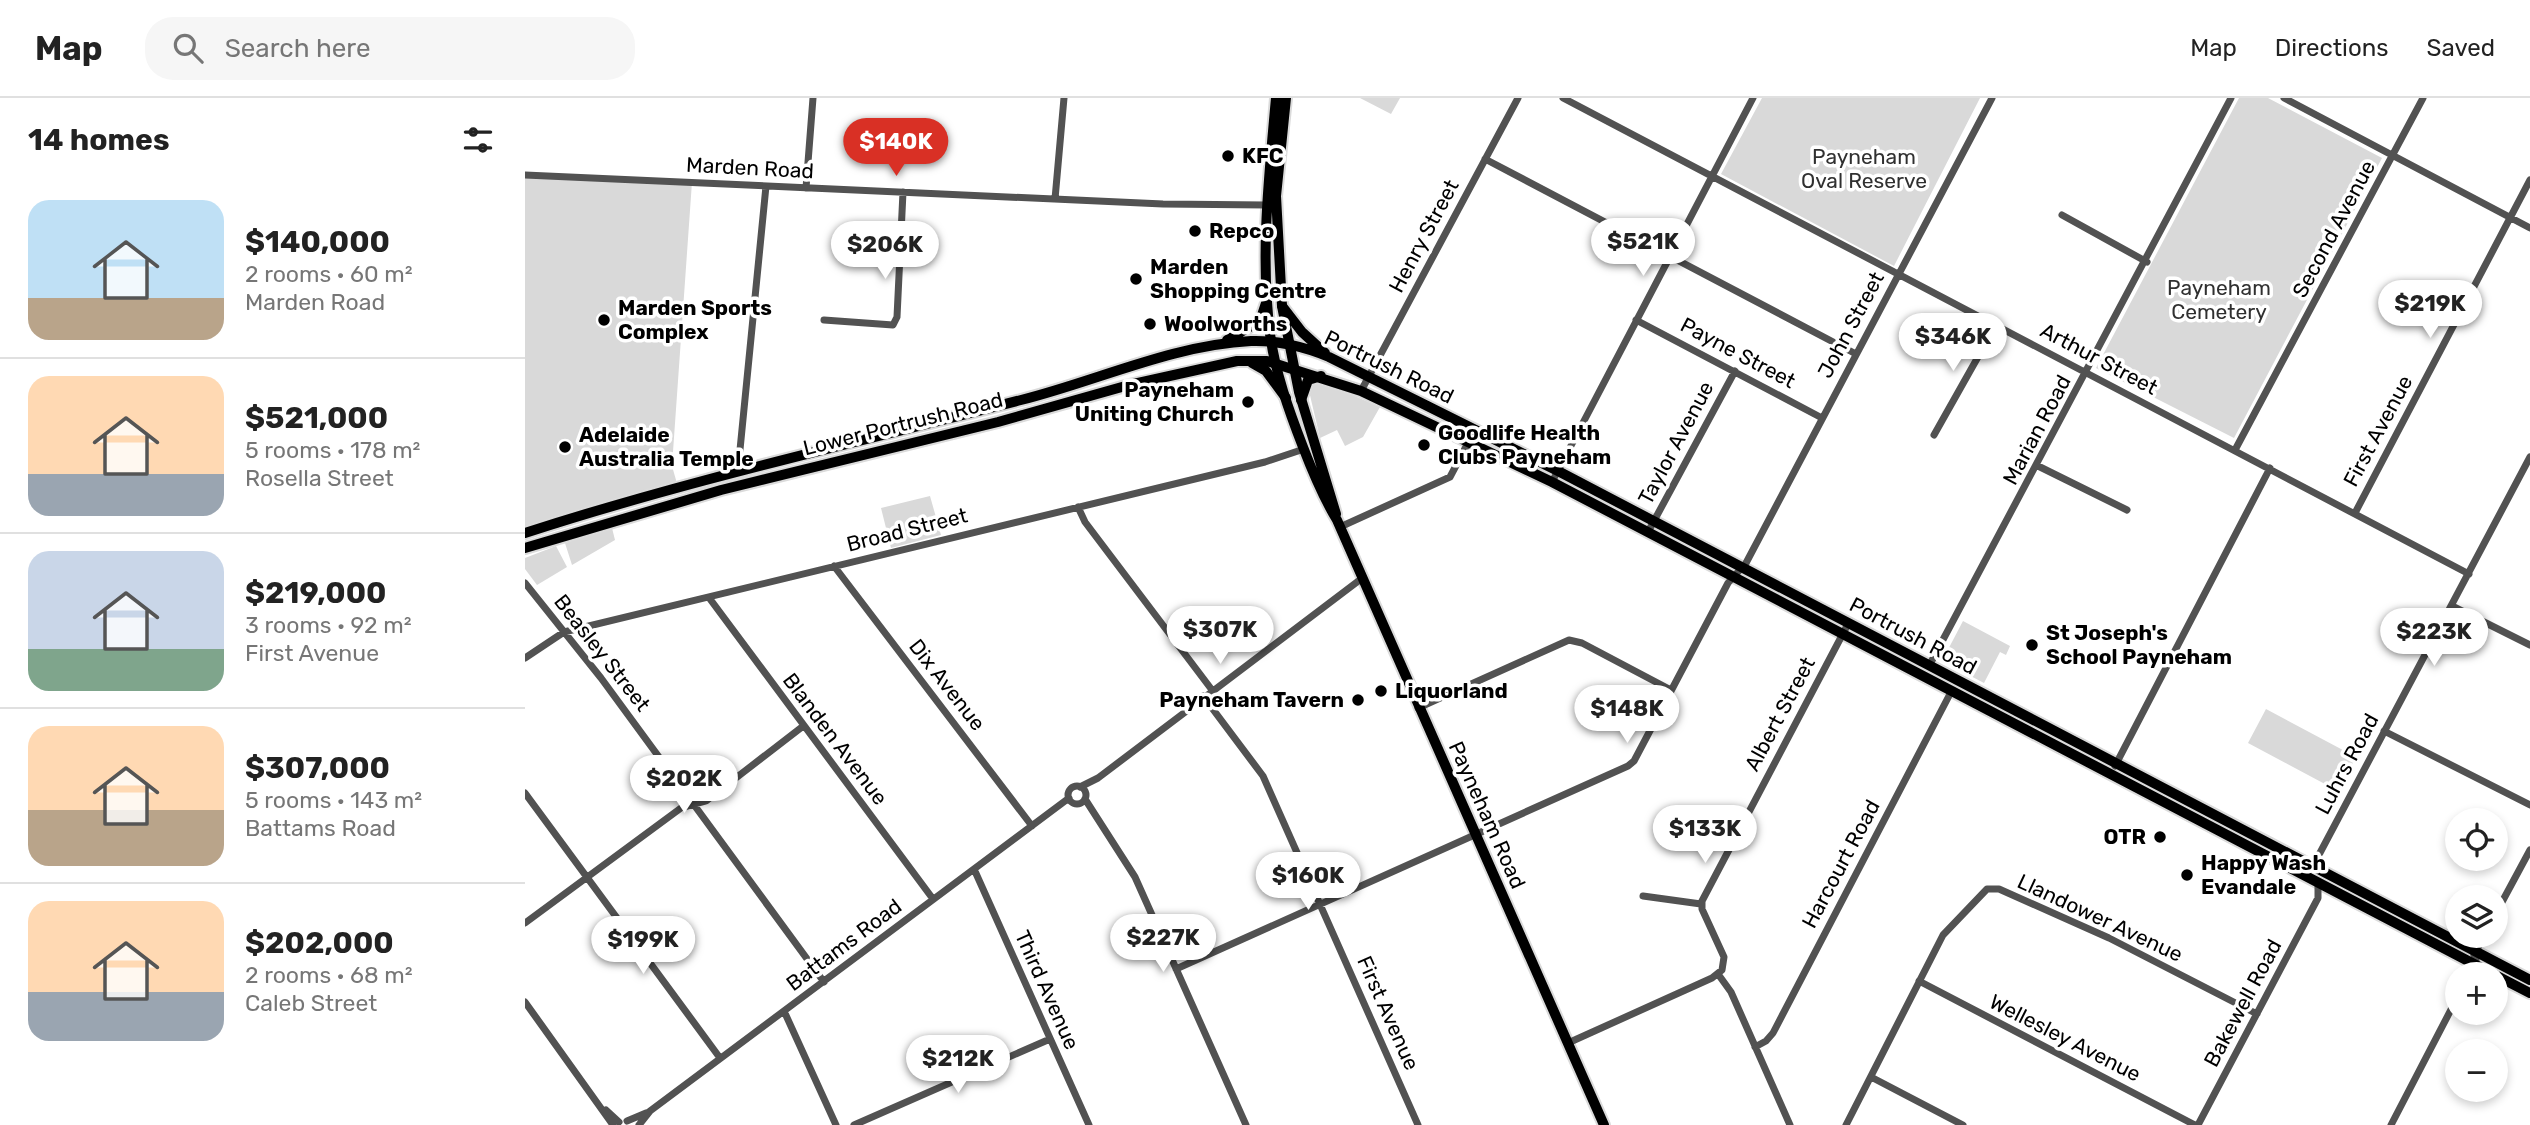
<!DOCTYPE html>
<meta charset="utf-8">
<style>
:root{--surface:#fff;--page:#f6f6f6;--text:#222;--muted:#767676;--line:#e0e0e0;--accent:#d93025}
body{margin:0;font-family:Rubik,sans-serif;background:var(--page);color:var(--text);height:100vh;display:flex;flex-direction:column;font-size:26px;white-space:nowrap}
*{box-sizing:border-box;margin:0}
p{font-size:23px;color:var(--muted)}
.icon{flex:none;width:38px;height:38px;fill:none;stroke:currentColor;stroke-width:2;stroke-linecap:round;stroke-linejoin:round}
.map{position:relative;flex:1;overflow:hidden}
.side{display:flex;flex-direction:column;background:var(--surface);width:525px}
.side>*{flex:none}
.tools{position:absolute;left:1920px;top:710px;display:grid;gap:14px}
.tools a{display:grid;place-items:center;width:63px;height:63px;border-radius:50%;background:var(--surface);box-shadow:0 4px 10px #0003;font-size:35px}
.price{position:absolute;translate:-50% -60px;padding:0 16px;border-radius:24px;background:#fff;color:#222;font-size:23px;line-height:46px;filter:drop-shadow(0 2px 4px #0008)}
.price::after{content:'';position:absolute;left:50%;top:42px;width:21px;height:16px;margin-left:-10px;background:inherit;clip-path:polygon(0 0,100% 0,50% 100%)}
.price.active{background:var(--accent);color:#fff}
ul{padding:0;list-style:none}
li{display:flex;align-items:center;gap:21px;height:175px;padding:0 28px}
li+li{border-top:2px solid var(--line)}
li span{display:grid;place-items:center;flex:none;width:196px;height:140px;border-radius:21px;color:#555}
li>.icon{margin-inline-start:auto}
span .icon{width:84px;height:84px;fill:#fffc;stroke-width:1}
li b{font-size:30px}
h2{display:flex;justify-content:space-between;align-items:center;height:84px;padding:0 28px;font-size:30px}
header{display:flex;align-items:center;gap:42px;box-sizing:border-box;height:98px;padding:0 35px;background:var(--surface);border-bottom:2px solid var(--line)}
header strong{font-size:33px}
nav{display:flex;gap:38px;margin-inline-start:auto;font-size:24px}
.search{width:490px;height:63px;background:var(--page);display:flex;align-items:center;gap:18px;box-sizing:border-box;padding:0 24px;border-radius:28px;color:var(--muted);font-size:26px}
main{display:flex;flex:1;min-height:0}
.map>svg:first-child{display:block}
</style>
<header>
<strong>Map</strong>
<div class="search"><svg class="icon" aria-label="search" viewBox="0 0 24 24"><circle cx="10" cy="10" r="6"/><path d="M15 15l6 6"/></svg>Search here</div>
<nav><a>Map</a><a>Directions</a><a>Saved</a></nav>
</header>
<main>
<section class="side">
<h2>14 homes<svg class="icon" aria-label="filters" viewBox="0 0 24 24"><path d="M4 7h16M4 17h16"/><circle cx="9" cy="7" r="2"/><circle cx="15" cy="17" r="2"/></svg></h2>
<ul>
<li><span style="background:linear-gradient(#bfe0f5 70%,#b9a48a 0)"><svg class="icon" aria-label="home" viewBox="0 0 24 24"><path d="M3 11l9-7 9 7M6 9v11h12V9"/></svg></span><div><b>$140,000</b><p>2 rooms · 60 m²</p><p>Marden Road</p></div></li>
<li><span style="background:linear-gradient(#ffd9b3 70%,#9aa5b1 0)"><svg class="icon" aria-label="home" viewBox="0 0 24 24"><path d="M3 11l9-7 9 7M6 9v11h12V9"/></svg></span><div><b>$521,000</b><p>5 rooms · 178 m²</p><p>Rosella Street</p></div></li>
<li><span style="background:linear-gradient(#c9d6e8 70%,#7fa58c 0)"><svg class="icon" aria-label="home" viewBox="0 0 24 24"><path d="M3 11l9-7 9 7M6 9v11h12V9"/></svg></span><div><b>$219,000</b><p>3 rooms · 92 m²</p><p>First Avenue</p></div></li>
<li><span style="background:linear-gradient(#ffd9b3 60%,#b9a48a 0)"><svg class="icon" aria-label="home" viewBox="0 0 24 24"><path d="M3 11l9-7 9 7M6 9v11h12V9"/></svg></span><div><b>$307,000</b><p>5 rooms · 143 m²</p><p>Battams Road</p></div></li>
<li><span style="background:linear-gradient(#ffd9b3 65%,#9aa5b1 0)"><svg class="icon" aria-label="home" viewBox="0 0 24 24"><path d="M3 11l9-7 9 7M6 9v11h12V9"/></svg></span><div><b>$202,000</b><p>2 rooms · 68 m²</p><p>Caleb Street</p></div></li>
</ul>
</section>
<div class="map">
<svg width="2005" height="1027" viewBox="0 0 2005 1027">
<rect width="100%" height="100%" fill="#fff"/>
<path fill="#d9d9d9" d="M835 0H875L866 16Z
M1237 0H1455L1369 168 1196 76Z
M1714 0H1743L1857 60 1709 340 1571 270Z
M0 77 167 84 147 368 153 389 0 435Z
M795 283 855 309 838 339 820 348 812 332 795 340 784 293 788 285Z
M405 398 416 437 366 450 356 410Z
M87 430 90 442 47 467 40 445Z
M31 448 42 469 12 487 0 471V460Z
M1438 523 1485 548 1481 557 1475 554 1459 585 1417 563Z
M1741 611 1831 659 1813 693 1723 645Z"/>
<g fill="none" stroke-linecap="round" stroke-linejoin="round">
<defs>
<path id="primary" d="M751 0C744 79 735 157 745 236 750 274 764 313 778 349 788 375 798 399 812 422L1079 1027
M761 0 751 98 757 208 774 294 811 416"/>
<path id="trunk" d="M757 208 777 234 800 255
M702 242 735 223 742 202
M727 265 741 273 761 300
M776 302 783 282 796 278
M0 435C163 382 330 345 496 302 572 283 647 247 726 243 751 242 781 249 804 259L1033 373 2005 882
M0 450 196 392 473 324 604 287 712 263H742L836 293 1027 384 1970 877
M1970 877 2005 895"/>
</defs>
<use href="#primary" stroke="#dbdbdb" stroke-width="14"/>
<use href="#trunk" stroke="#dbdbdb" stroke-width="14"/>
<path stroke="#525252" stroke-width="7" d="M1038 0 1944 476
M1759 0 2005 130
M960 61 1331 256
M0 77 638 106 741 107
M281 90 288 0
M530 101 539 0
M1537 117 1622 164
M299 222 368 227 372 219 378 94
M1111 222 1297 320
M836 293 993 0
M1409 337 1471 227
M1710 352 1898 0
M1513 368 1602 412
M213 372 241 88
M1027 384 1228 0
M553 409 560 424 687 592
M1830 415 2005 82
M815 429 925 379 944 343
M1123 434 1210 273
M309 468 507 728
M0 485 76 580 299 884
M185 501 408 801
M1927 508 2005 547
M0 560 39 534 740 364 779 351
M1404 568 1706 0
M678 598 738 678 893 1027
M893 610 1044 542 1057 545 1146 592
M1859 633 2005 707
M1590 668 1745 370
M543 697a9 9 0 1 1 18 0a9 9 0 1 1-18 0Z
M555 689 573 680 836 481
M0 695 195 960
M560 701 610 779 721 1027
M1788 768 2005 359
M449 771 564 1027
M1118 798 1176 806
M1970 817 2005 752
M0 825 156 710 181 703 277 629
M1949 857 1959 838
M651 871 1103 668 1109 663 1203 485 1221 465 1467 0
M1193 876 1206 894 1265 1027
M1944 877 1951 862
M1394 883 1670 1027
M0 904 88 1027
M259 913 311 1027
M1043 945 1187 880 1197 872 1199 859 1177 811V803L1323 526
M1230 949 1241 943 1248 935 1426 594
M1346 979 1438 1027
M81 1012 94 1024
M102 1023 121 1015
M114 1027 125 1013 544 700
M329 1027 525 941
M1321 1027 1418 837 1462 791H1474L1584 840 1732 916
M1673 1027 1793 800V786
M1866 1027 1932 900"/>
<use href="#primary" stroke="#000" stroke-width="10"/>
<use href="#trunk" stroke="#000" stroke-width="10"/>
</g>
<g fill="#000" stroke="#fff" stroke-width="2.5">
<circle cx="703" cy="58" r="7"/>
<circle cx="670" cy="133" r="7"/>
<circle cx="611" cy="181" r="7"/>
<circle cx="79" cy="222" r="7"/>
<circle cx="625" cy="226" r="7"/>
<circle cx="723" cy="304" r="7"/>
<circle cx="899" cy="347" r="7"/>
<circle cx="40" cy="349" r="7"/>
<circle cx="1507" cy="547" r="7"/>
<circle cx="856" cy="593" r="7"/>
<circle cx="833" cy="602" r="7"/>
<circle cx="1635" cy="739" r="7"/>
<circle cx="1662" cy="777" r="7"/>
</g>
<g text-anchor="middle" stroke-width="7" stroke-linejoin="round" paint-order="stroke">
<g font-size="21" font-weight="bold" fill="#000" stroke="#fff" text-anchor="start">
<text x="717" y="65">KFC</text>
<text x="684" y="140">Repco</text>
<text x="625" y="176">Marden<tspan x="625" dy="24">Shopping Centre</tspan></text>
<text x="93" y="217">Marden Sports<tspan x="93" dy="24">Complex</tspan></text>
<text x="639" y="233">Woolworths</text>
<text x="709" y="299" text-anchor="end">Payneham<tspan x="709" dy="24">Uniting Church</tspan></text>
<text x="913" y="342">Goodlife Health<tspan x="913" dy="24">Clubs Payneham</tspan></text>
<text x="54" y="344">Adelaide<tspan x="54" dy="24">Australia Temple</tspan></text>
<text x="1521" y="542">St Joseph's<tspan x="1521" dy="24">School Payneham</tspan></text>
<text x="870" y="600">Liquorland</text>
<text x="819" y="609" text-anchor="end">Payneham Tavern</text>
<text x="1621" y="746" text-anchor="end">OTR</text>
<text x="1676" y="772">Happy Wash<tspan x="1676" dy="24">Evandale</tspan></text>
</g>
<g font-size="21" fill="#303030" stroke="#fff">
<text x="1339" y="66">Payneham<tspan x="1339" dy="24">Oval Reserve</tspan></text>
<text x="1694" y="197">Payneham<tspan x="1694" dy="24">Cemetery</tspan></text>
</g>
<g font-size="21" fill="#000" stroke="#fff">
<text transform="translate(225 70) rotate(3)" y="7">Marden Road</text>
<text transform="translate(1809 131) rotate(-62)" y="7">Second Avenue</text>
<text transform="translate(899 138) rotate(-62)" y="7">Henry Street</text>
<text transform="translate(1326 227) rotate(-62)" y="7">John Street</text>
<text transform="translate(1213 255) rotate(28)" y="7">Payne Street</text>
<text transform="translate(1574 261) rotate(28)" y="7">Arthur Street</text>
<text transform="translate(864 269) rotate(26)" y="7">Portrush Road</text>
<text transform="translate(378 326) rotate(-14)" y="7">Lower Portrush Road</text>
<text transform="translate(1512 332) rotate(-62)" y="7">Marian Road</text>
<text transform="translate(1853 333) rotate(-62)" y="7">First Avenue</text>
<text transform="translate(1151 345) rotate(-62)" y="7">Taylor Avenue</text>
<text transform="translate(382 432) rotate(-14)" y="7">Broad Street</text>
<text transform="translate(1388 538) rotate(28)" y="7">Portrush Road</text>
<text transform="translate(77 555) rotate(52)" y="7">Beasley Street</text>
<text transform="translate(422 587) rotate(52)" y="7">Dix Avenue</text>
<text transform="translate(1255 616) rotate(-62)" y="7">Albert Street</text>
<text transform="translate(310 641) rotate(53)" y="7">Blanden Avenue</text>
<text transform="translate(1822 666) rotate(-62)" y="7">Luhrs Road</text>
<text transform="translate(962 717) rotate(66)" y="7">Payneham Road</text>
<text transform="translate(1316 766) rotate(-62)" y="7">Harcourt Road</text>
<text transform="translate(1575 820) rotate(25)" y="7">Llandower Avenue</text>
<text transform="translate(319 847) rotate(-37)" y="7">Battams Road</text>
<text transform="translate(522 892) rotate(66)" y="7">Third Avenue</text>
<text transform="translate(1718 905) rotate(-62)" y="7">Bakewell Road</text>
<text transform="translate(863 915) rotate(66)" y="7">First Avenue</text>
<text transform="translate(1540 940) rotate(27)" y="7">Wellesley Avenue</text>
</g>
</g>
</svg>
<div class="tools">
<a><svg class="icon" aria-label="locate" viewBox="0 0 24 24"><circle cx="12" cy="12" r="6"/><path d="M12 2v4M12 18v4M2 12h4M18 12h4"/></svg></a>
<a><svg class="icon" aria-label="layers" viewBox="0 0 24 24"><path d="M12 4l9 5-9 5-9-5zM3 14l9 5 9-5"/></svg></a>
<a>+</a>
<a>−</a>
</div>
<b class="price active" style="left:371px;top:80px">$140K</b>
<b class="price" style="left:1118px;top:180px">$521K</b>
<b class="price" style="left:360px;top:183px">$206K</b>
<b class="price" style="left:1905px;top:242px">$219K</b>
<b class="price" style="left:1428px;top:275px">$346K</b>
<b class="price" style="left:695px;top:568px">$307K</b>
<b class="price" style="left:1909px;top:570px">$223K</b>
<b class="price" style="left:1102px;top:647px">$148K</b>
<b class="price" style="left:159px;top:717px">$202K</b>
<b class="price" style="left:1180px;top:767px">$133K</b>
<b class="price" style="left:783px;top:814px">$160K</b>
<b class="price" style="left:638px;top:876px">$227K</b>
<b class="price" style="left:118px;top:878px">$199K</b>
<b class="price" style="left:433px;top:997px">$212K</b>
</div>
</main>
